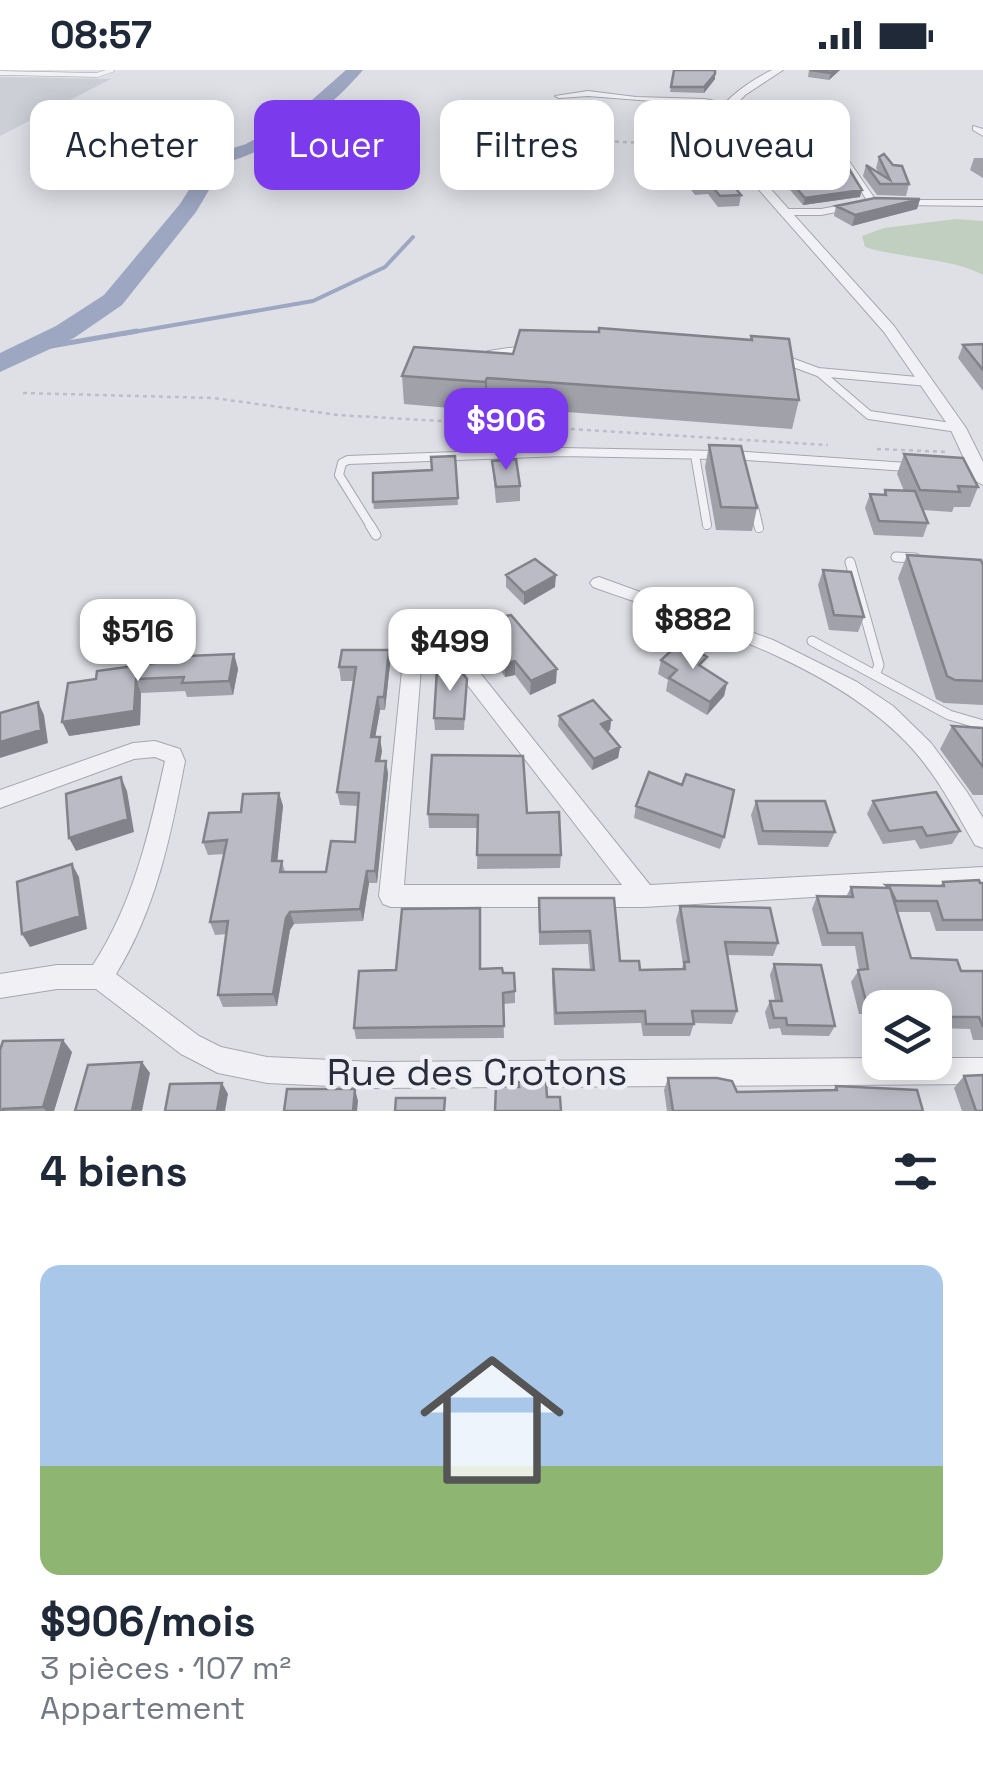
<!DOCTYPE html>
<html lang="fr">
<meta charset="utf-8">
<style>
:root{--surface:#fff;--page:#f6f6f7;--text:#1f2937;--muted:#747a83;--line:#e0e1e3;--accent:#7c3aed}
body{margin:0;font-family:"Space Grotesk",sans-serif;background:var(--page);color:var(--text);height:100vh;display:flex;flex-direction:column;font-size:38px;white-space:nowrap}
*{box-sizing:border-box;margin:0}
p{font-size:32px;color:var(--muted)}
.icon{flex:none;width:55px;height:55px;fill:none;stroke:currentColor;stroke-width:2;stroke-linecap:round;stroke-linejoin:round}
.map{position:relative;height:1041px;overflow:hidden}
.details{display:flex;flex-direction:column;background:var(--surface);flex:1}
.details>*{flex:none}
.banner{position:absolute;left:30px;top:30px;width:925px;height:90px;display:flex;gap:20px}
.fabs{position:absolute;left:862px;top:920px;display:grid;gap:20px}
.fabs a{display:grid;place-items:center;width:90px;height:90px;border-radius:20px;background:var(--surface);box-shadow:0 5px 25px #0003;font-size:50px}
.price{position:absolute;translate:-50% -85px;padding:0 22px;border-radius:20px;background:#fff;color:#222;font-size:32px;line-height:65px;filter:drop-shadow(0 2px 5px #0008)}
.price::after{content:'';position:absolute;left:50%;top:60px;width:30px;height:22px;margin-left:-15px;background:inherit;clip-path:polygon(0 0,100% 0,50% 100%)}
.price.on{background:var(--accent);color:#fff}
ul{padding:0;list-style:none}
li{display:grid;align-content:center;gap:20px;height:530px;padding:0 40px}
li+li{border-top:2px solid var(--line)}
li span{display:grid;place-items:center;height:310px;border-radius:20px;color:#555}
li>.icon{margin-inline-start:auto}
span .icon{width:180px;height:180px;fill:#fffc;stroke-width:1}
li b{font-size:42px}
h2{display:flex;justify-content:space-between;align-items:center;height:120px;padding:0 40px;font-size:42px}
.chip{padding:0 35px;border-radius:20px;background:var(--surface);box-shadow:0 5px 25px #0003;font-size:35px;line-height:90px}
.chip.on{background:var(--accent);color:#fff}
.status{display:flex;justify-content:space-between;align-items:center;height:70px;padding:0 50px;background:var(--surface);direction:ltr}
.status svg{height:28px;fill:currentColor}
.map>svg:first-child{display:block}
</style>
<div class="status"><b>08:57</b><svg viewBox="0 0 49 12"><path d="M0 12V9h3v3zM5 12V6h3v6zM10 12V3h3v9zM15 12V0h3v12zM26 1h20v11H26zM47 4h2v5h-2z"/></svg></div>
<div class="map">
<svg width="983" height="1041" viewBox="0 0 983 1041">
<rect width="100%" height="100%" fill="#dfe0e6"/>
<path fill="#cdcfd7" d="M0 7 111 9 0 66Z"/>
<path fill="#c1cfc1" d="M956 149 983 151V205C956 189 900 188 865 177L862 166 884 158Z"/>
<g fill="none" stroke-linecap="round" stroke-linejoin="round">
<path stroke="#9ea7c2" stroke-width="4" d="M122 264 313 231 385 197 413 167"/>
<path stroke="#9ea7c2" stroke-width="5" d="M28 280 137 261"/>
<path fill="#9ea7c2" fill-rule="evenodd" d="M346 0H363C325 44 280 76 225 93L196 142 122 235 74 268 0 302V283L56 256 104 225 180 134 211 85 246 74 288 51Z"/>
<defs>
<path id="service-far2" d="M0 3 97 5 112 0"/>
<path id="service-far1" d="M489 285 523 280
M783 289 818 302 928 312
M820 303 869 345 958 358
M489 383 515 368
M695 385 707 455
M733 385 907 397
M754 437 759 458
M372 458 339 405 342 393 348 390 562 382 718 385"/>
<path id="service" d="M370 455 376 465
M896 487 915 488
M850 492 879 595 875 605
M812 571 949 645 983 655"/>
<path id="minor" d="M588 21 636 27 705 29 734 35 730 37 588 26 559 28 555 26Z
M973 56 983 59V66L973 60Z
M843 91H849L877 132 875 134H869Z
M896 130H983V136L899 135 894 132Z
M858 132 862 133V137L821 145H783L778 142 783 139H821Z
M599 507 773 570 857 612 893 636 931 673 967 722 983 748V778L975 775C955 740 935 702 907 673 828 591 697 554 593 517L590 513 593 509Z
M412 584 468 588 650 815 983 797V817L644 837H391L383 834 379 826 403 591 405 586ZM421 598 456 600 622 815H404Z
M155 671 180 679 185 691C171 765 156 839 116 904L199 966 221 977 267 987 374 992 880 988V992H935V988H983V1014L374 1018 267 1013 218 1003 181 984 96 919H57L0 928V904L57 895H93C134 832 149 763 165 691L155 687 134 689 0 738V720L133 673Z"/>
<path id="tertiary" d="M772 0H783L745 25 717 55 720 63 894 256 966 358 983 392V415L974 410 950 358 884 262 710 64 707 55C723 30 746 13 772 0Z"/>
</defs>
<use href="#service-far2" stroke="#a5a6af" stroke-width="5"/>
<use href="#service-far1" stroke="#a5a6af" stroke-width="10"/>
<use href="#service" stroke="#a5a6af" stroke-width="11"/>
<use href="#minor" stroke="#a5a6af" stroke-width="2"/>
<use href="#tertiary" stroke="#a5a6af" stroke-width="2"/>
<path stroke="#bdbec5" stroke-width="2.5" stroke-dasharray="4 4" stroke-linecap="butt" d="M567 69 643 73 687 68
M23 323 213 328 338 345 509 355
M523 356 828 375
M877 379 948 382"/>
<use href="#service-far2" stroke="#f1f1f5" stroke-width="4"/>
<use href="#service-far1" stroke="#f1f1f5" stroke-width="8"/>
<use href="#service" stroke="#f1f1f5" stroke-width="9"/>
<use href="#minor" fill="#f1f1f5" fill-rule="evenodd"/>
<use href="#tertiary" fill="#f1f1f5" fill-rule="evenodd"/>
</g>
<path fill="#a0a1a9" d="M674 0 715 9 704 23 670 22Z
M809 0H840L829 10 808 7Z
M684 71 721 85 720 90 723 94 722 101 741 125 739 136 718 137 708 124 695 125 677 102 678 92H689L682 81Z
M759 76 860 127 803 135 758 83Z
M879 87 909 114 906 126 877 125 863 106 866 95 879 103 876 98Z
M974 88H983V108L970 100Z
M920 129 917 139 852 156 834 146 836 136Z
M751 266 799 330 792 359 487 336 485 341 404 334 402 306 513 284 751 270Z
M983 274V321L958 288 963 275Z
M709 375 757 438 752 461 716 460 705 397Z
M904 384 978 417 970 437H954L952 442 923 440 928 453 923 467 874 465 865 438 870 424 883 425 885 420 904 421 897 404Z
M455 386 458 435 374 439 373 432Z
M492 391 520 416V431L496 433Z
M907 485 983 495V635L944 633 936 629 898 508Z
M823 500 864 547 858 562 829 560 818 515Z
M506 505 555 517 524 535 506 517Z
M480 550 556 613 530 625 515 605 505 607 488 584V576L480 564Z
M234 584 238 599 233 625 187 627 185 621 141 623 140 655 69 666 96 609Z
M661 590 704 599 727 613 724 626 707 645 666 621 668 610 658 604Z
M390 594 385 640H380L375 667 382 681 380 691H386L388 704 377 813H369L363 851 294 854 290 860 277 936 223 937 218 925 227 864 215 865 210 852 225 784 208 785 203 772 241 742 279 723 283 736 277 791H282L285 802H326L355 772 358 736 340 735 337 722 354 611H341L339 597Z
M467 609 464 660H435L434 648Z
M559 646 611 650 610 660 607 662 620 677 618 688 592 700 558 656Z
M952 656 983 658V725H973L940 679Z
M756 731 835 762 828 777 758 775 751 745Z
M873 731 960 761 952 774 920 779 915 770 883 774 867 744Z
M636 736 724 767 720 779 634 748Z
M527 743 561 785 560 798 477 799 478 758H429L428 744Z
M943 812 983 813V861H936L930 842H897L911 888 961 901H983V970H973L970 959 935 958V938H880V958H873L870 944H859L851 912 859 900 855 876H822L812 839 817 826 846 827 851 817 885 818 886 815 940 816Z
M539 828H614L620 891 640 900 682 899 683 894 676 850 680 836 778 873 773 886 728 885 737 941 732 954 694 953 690 966H643L641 953 554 955 552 912 553 899 590 900 588 874 539 875Z
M774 894 835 956 829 966 782 965 780 958 769 959 765 942 770 931H775L770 905Z
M480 899 503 903 515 921V933L503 934 504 968 356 969 354 958Z
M72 982 54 1041H0Z
M964 1006 983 1041H962L954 1018Z
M668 1008 737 1022 833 1020 836 1016 923 1041H667L664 1020Z"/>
<path fill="#82838a" d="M834 0H840L829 10 831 3Z
M715 4V9L704 23V17Z
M862 120 860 127 803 135 805 128Z
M920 129 917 139 852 156 855 145Z
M487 308V336L485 341V312Z
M556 505 555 517 524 535V523Z
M389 580 390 594 385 640 384 627Z
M234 584 238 599 233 625 229 611Z
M515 591V605L505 607V593Z
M557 599 556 613 530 625 531 611Z
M136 609 141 623 140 655 69 666 62 652Z
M727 613 724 626 707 645 710 632Z
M378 627 380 640 373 680 371 667Z
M38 632 44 645 48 673 0 688V672Z
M611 650 610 660 600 665 601 654Z
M380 667 382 681 378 704 376 691Z
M620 677 618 688 592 700 594 689Z
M386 691 388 704 377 813 375 801Z
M121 707 127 721 134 762 76 781 69 768Z
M279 723 283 736 276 804 272 791Z
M72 794 79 807 87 859 30 877 22 864Z
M367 801 369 813 363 851 360 839Z
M290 842 294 854 290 860 277 936 273 924 286 848Z
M63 970 72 982 54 1041H46L43 1037Z
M142 992 150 1003 142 1041H132Z
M222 1013 228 1024 225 1041H217Z
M355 1019 358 1031 357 1041H353Z"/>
<path fill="#babbc5" stroke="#82838a" stroke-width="2.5" d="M674 0H715V4L704 17H671Z
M810 0H834L831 3Z
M689 53 721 85H716L723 94H716L741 125 720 126 710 114H697L678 92 698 91 684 71Z
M815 69 840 84 862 120 805 128 759 76Z
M884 84 893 95 902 96 909 114H880L866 95 890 110 879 87Z
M875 128 920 129 855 145 836 136Z
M599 258 752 270 751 266 789 269 799 330 487 308 485 312 402 306 414 277 513 284 520 260 599 262Z
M983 274V300L963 275Z
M709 375 741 376 757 438 721 437Z
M904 384 963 388 978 417 958 416 960 422 920 420Z
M455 386 458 428 373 432V403L432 400 431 387Z
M516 389 520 416 496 417 492 391Z
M885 420 915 421 928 453 879 451 870 424 886 425Z
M907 485 981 490 983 495V611L955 610 947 606Z
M535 489 556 505 524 523 506 505Z
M823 500 851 502 864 547 834 545Z
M511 545 557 599 531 611 515 591 505 593 488 570 492 569 480 550Z
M682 571 707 587 699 595 727 613 710 632 669 608 677 600 661 590Z
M342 580H389L384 627H378L371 667H380L376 691H386L375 801H367L360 839 290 842 286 848 273 924 218 925 228 851 210 852 227 770 203 772 209 743 241 742 243 724 279 723 272 791H282L280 802H326L331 771 355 772 359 723 337 722 356 597H339Z
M234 584 229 611 182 613 184 607 136 609 134 641 62 652 68 613 96 609 97 601 163 592 164 587Z
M437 599 460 600 467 609 464 649 434 648Z
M593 630 611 650 601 654 620 677 594 689 559 646Z
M38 632 41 660 0 672V643Z
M952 656 983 658V697Z
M432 685 523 686 527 743 559 742 561 785H477L478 745 428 744Z
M649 702 682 715 686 704 734 720 724 767 636 736Z
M121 707 128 749 69 768 66 724Z
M936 722 960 761 927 766 922 757 889 761 873 731Z
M756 731H825L835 762 763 761Z
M72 794 80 846 22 864 17 812Z
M979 810 980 813H983V850H943L937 831H896L890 818 886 815 944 816 943 812Z
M851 817 890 818 911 888 957 890 961 901H983V957L979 947H935V938H880V942L878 932H866L858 900 868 899 862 863H828L817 826 853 827Z
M539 828H614L620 891H639L640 900 685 899 684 892H689L680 836 770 838 778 873 725 872 737 941H692L694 954H646L645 941 556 943 553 899 594 900 590 861 540 862Z
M480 838V899L502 898 503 903H514L515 921 503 923 504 956 354 958 359 901 396 900 402 839Z
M774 894 821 895 835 956 787 955 786 948H774L770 931H782Z
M63 970 43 1037 3 1039V1041H0V980L3 971Z
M142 992 132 1041H75L88 995Z
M983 1005V1041H976L964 1006Z
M668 1008H717L732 1011 737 1022 837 1020 836 1016 917 1020 923 1041H673Z
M518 1012H546L547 1027H560L561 1041H495L496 1016 519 1017Z
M222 1013 217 1041H165L170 1014Z
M287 1019H355L353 1041H284Z
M396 1028H445L444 1041H395Z"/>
<g text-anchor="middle" stroke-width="9" stroke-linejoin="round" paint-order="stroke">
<g font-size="38" fill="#2a2c3b" stroke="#eeeff4">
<text x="477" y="1015">Rue des Crotons</text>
</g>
</g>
</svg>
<div class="fabs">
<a><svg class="icon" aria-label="layers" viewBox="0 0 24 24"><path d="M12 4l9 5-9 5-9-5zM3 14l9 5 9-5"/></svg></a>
</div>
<b class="price on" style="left:506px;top:403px">$906</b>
<b class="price" style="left:693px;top:602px">$882</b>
<b class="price" style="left:138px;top:614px">$516</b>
<b class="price" style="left:450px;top:624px">$499</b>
<div class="banner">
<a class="chip">Acheter</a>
<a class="chip on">Louer</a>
<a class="chip">Filtres</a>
<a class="chip">Nouveau</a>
</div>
</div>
<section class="details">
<h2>4 biens<svg class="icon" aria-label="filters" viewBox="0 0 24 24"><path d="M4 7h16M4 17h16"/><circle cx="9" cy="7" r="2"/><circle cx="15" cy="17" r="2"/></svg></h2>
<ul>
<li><span style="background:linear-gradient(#a9c7e8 65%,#8fb573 0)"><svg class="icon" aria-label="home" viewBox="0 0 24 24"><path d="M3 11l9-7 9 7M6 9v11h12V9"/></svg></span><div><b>$906/mois</b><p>3 pièces · 107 m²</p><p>Appartement</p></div></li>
</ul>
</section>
